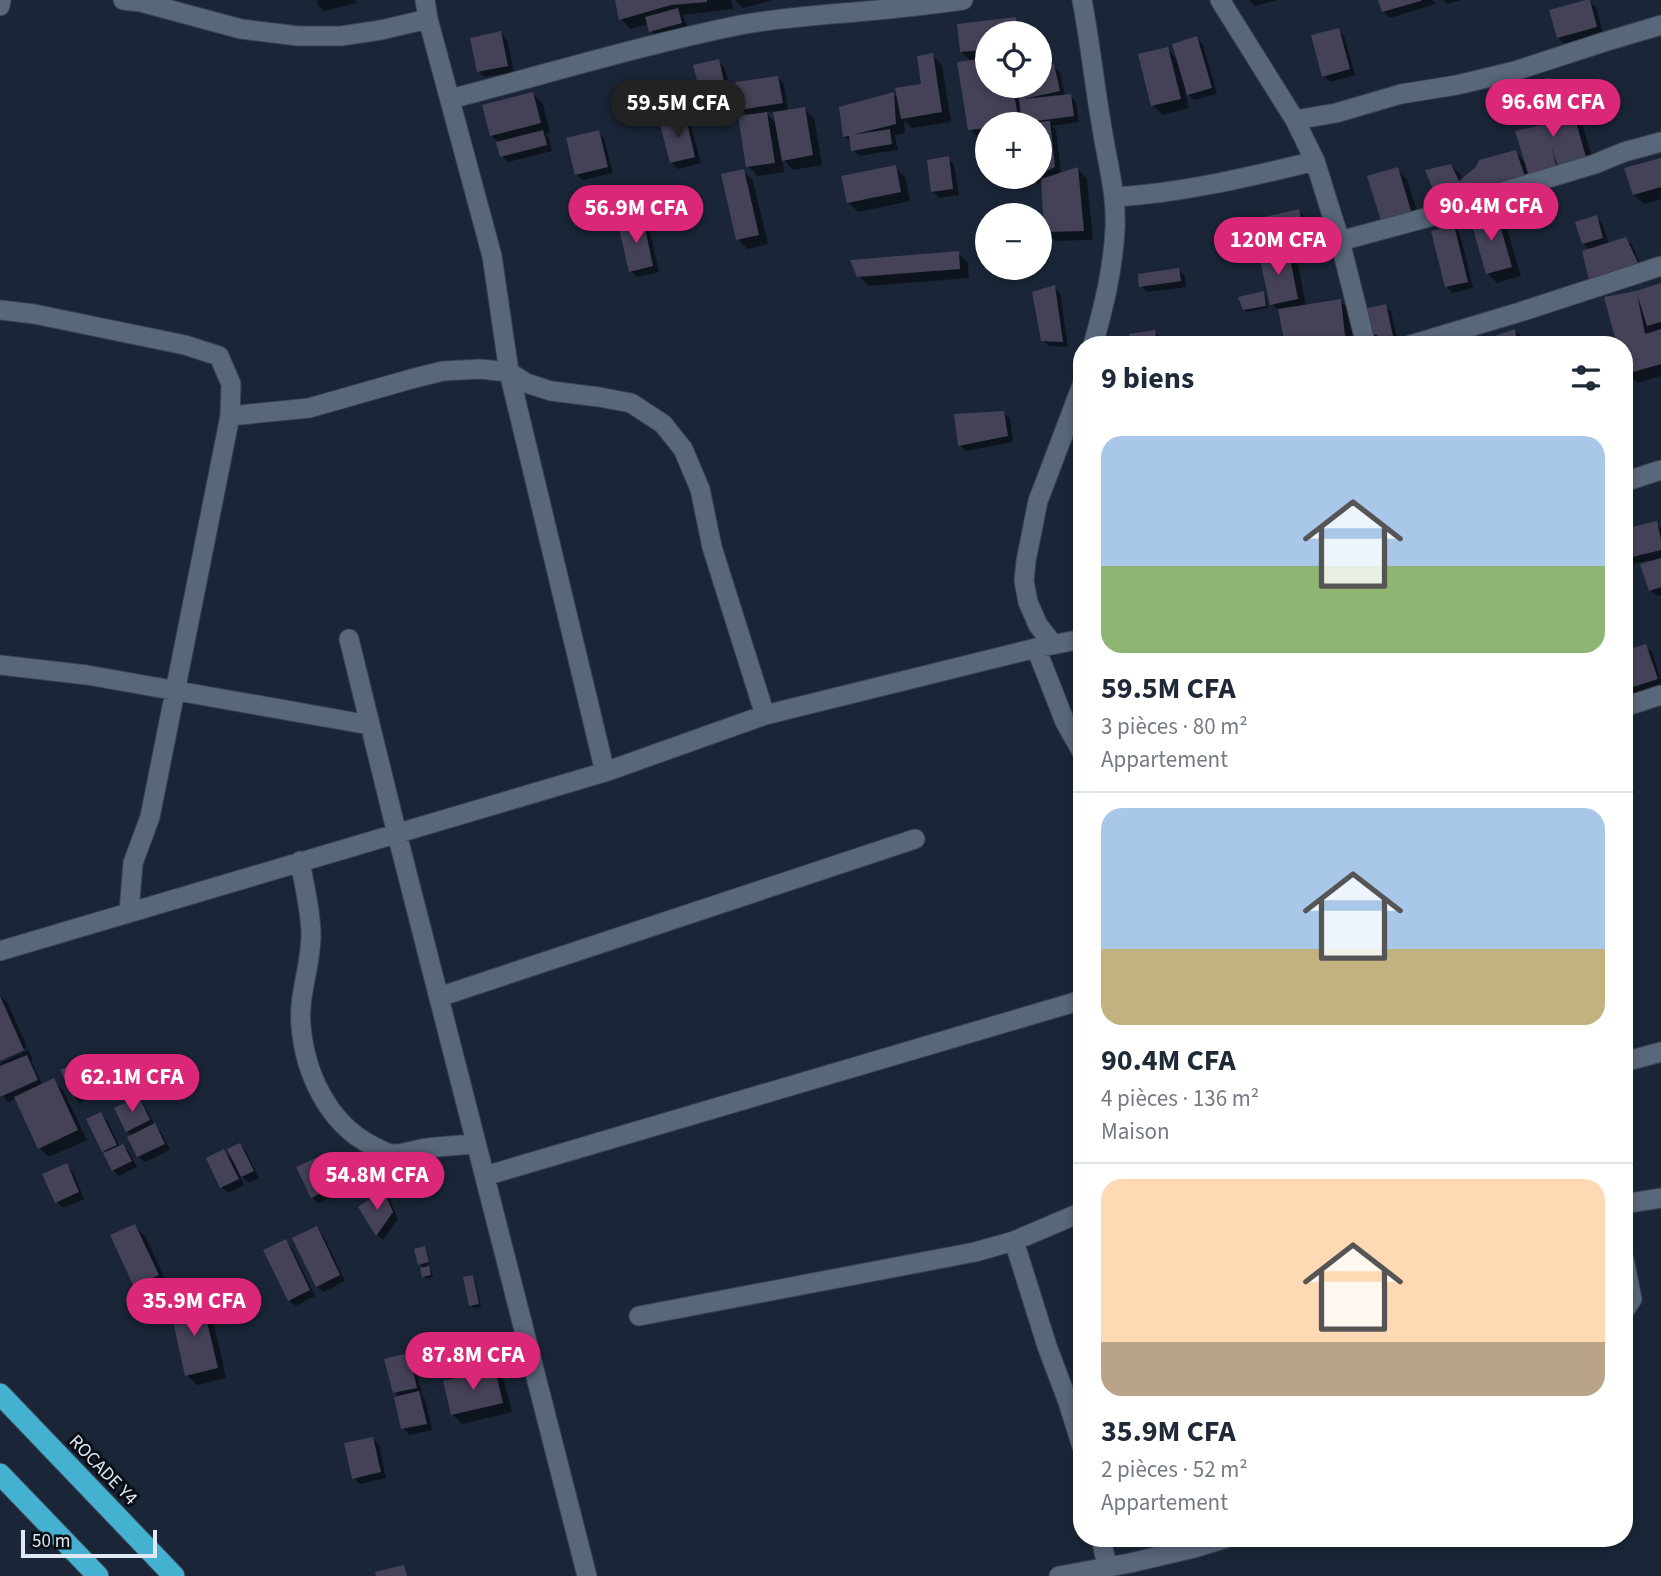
<!DOCTYPE html>
<html lang="fr">
<meta charset="utf-8">
<style>
:root{--surface:#fff;--page:#f6f6f7;--text:#1f2937;--muted:#747a83;--line:#e0e1e3;--accent:#db2777}
body{margin:0;font-family:"Source Sans 3",sans-serif;background:var(--page);color:var(--text);height:100vh;display:flex;flex-direction:column;font-size:26px;white-space:nowrap}
*{box-sizing:border-box;margin:0}
p{font-size:23px;color:var(--muted)}
.icon{flex:none;width:38px;height:38px;fill:none;stroke:currentColor;stroke-width:2;stroke-linecap:round;stroke-linejoin:round}
.map{position:relative;flex:1;overflow:hidden}
.details{position:absolute;left:1073px;top:336px;width:560px;height:1211px;display:flex;flex-direction:column;background:var(--surface);border-radius:28px;box-shadow:0 4px 10px #0003}
.details>*{flex:none}
.controls{position:absolute;left:975px;top:21px;display:grid;gap:14px}
.controls a{display:grid;place-items:center;width:77px;height:77px;border-radius:50%;background:var(--surface);box-shadow:0 4px 10px #0003;font-size:35px}
.scale{position:absolute;left:21px;bottom:18px;width:136px;box-sizing:border-box;padding-left:7px;border:4px solid #e0e8f3;border-top:0;font-size:19px;line-height:24px;white-space:nowrap;color:#e0e8f3;-webkit-text-stroke:5px #0a0f16;paint-order:stroke}
.price{position:absolute;translate:-50% -60px;padding:0 16px;border-radius:24px;background:var(--accent);color:#fff;font-size:23px;line-height:46px;filter:drop-shadow(0 2px 4px #0008)}
.price::after{content:'';position:absolute;left:50%;top:42px;width:21px;height:16px;margin-left:-10px;background:inherit;clip-path:polygon(0 0,100% 0,50% 100%)}
.price.current{background:#222;color:#fff}
ul{padding:0;list-style:none}
li{display:grid;align-content:center;gap:14px;height:371px;padding:0 28px}
li+li{border-top:2px solid var(--line)}
li span{display:grid;place-items:center;height:217px;border-radius:21px;color:#555}
li>.icon{margin-inline-start:auto}
span .icon{width:126px;height:126px;fill:#fffc;stroke-width:1}
li b{font-size:30px}
h2{display:flex;justify-content:space-between;align-items:center;height:84px;padding:0 28px;font-size:30px}
.map>svg:first-child{display:block}
</style>
<div class="map">
<svg width="1661" height="1576" viewBox="0 0 1661 1576">
<rect width="100%" height="100%" fill="#1a2637"/>
<path fill="#0007" fill-rule="evenodd" d="M317 0H356L357 3 324 11 318 5Z
M617 0H731L733 9 683 15 688 29 657 37 651 31 649 24 630 29 621 19Z
M735 0H773L743 8Z
M1249 0H1278L1255 6Z
M1380 0H1433L1435 4 1390 18 1383 11Z
M1443 0H1462L1447 4Z
M1589 1 1596 7 1603 33 1564 44 1558 37Z
M1016 19 1025 29 1026 33H987V86H1040V50L1042 53 1045 68 1054 66 1060 73 1065 96H1070L1076 102 1079 122 1052 126 1056 129 1061 174 1078 169 1087 179 1093 240 1055 241 1045 231 1043 182 1038 184 1032 177H1040V124H987V138L979 139 970 129 972 62 961 52 958 25Z
M1338 30 1344 36 1355 75 1330 82 1324 76Z
M501 33 507 40 514 72 485 77 478 71Z
M1196 38 1203 45 1217 94 1194 100 1185 91 1189 108 1163 115 1153 105 1167 49 1178 60Z
M932 55 942 65 951 122 912 128 904 120 905 133 895 135 898 150 859 156 853 150 852 143 844 136 894 94 899 100 923 85Z
M718 61 724 67 731 92 708 98 701 91Z
M777 77 784 84 788 111 804 109 814 118 822 165 793 170 782 158 784 172 758 176 748 166 749 116 741 109ZM774 111 777 124 765 112Z
M1563 82 1573 92 1597 174 1571 182 1565 175 1496 201 1453 220 1443 211 1451 165 1461 175 1463 181 1515 152 1526 163 1560 122Z
M533 94 543 104 550 133 545 134 549 138 552 151 508 162 502 156 498 142 491 135Z
M685 120 691 126 701 163 678 169 671 163Z
M598 132 604 139 613 173 583 180 576 174Z
M948 158 954 165 959 195 939 198 932 191Z
M1661 159V199L1644 204 1634 195Z
M895 167 905 177 910 201 858 212 848 202Z
M1397 169 1407 179 1422 228 1394 236Z
M743 171 753 181 768 244 747 249 738 239Z
M1299 211 1305 217 1313 252 1288 255 1298 264 1306 306 1341 301 1350 311 1354 345H1287L1280 312 1272 304 1273 254 1270 250Z
M1495 213 1505 223 1521 276 1497 283 1487 273Z
M1596 217 1602 224 1609 244 1625 239 1632 245 1643 271 1590 250 1583 243Z
M642 220 649 227 659 272 637 277 630 271Z
M1454 227 1460 234 1473 288 1452 293 1446 286Z
M958 253 968 263 969 278 869 286 859 276Z
M1178 270 1185 276 1186 287 1147 292 1141 286Z
M1661 284V376L1637 383 1627 373 1624 362 1635 293 1638 295Z
M1054 287 1060 293 1068 347 1049 346 1043 340Z
M1264 293 1266 296 1268 308 1247 312 1244 309Z
M1385 306 1391 312 1399 345H1381L1380 340H1378L1371 333Z
M1515 331 1525 340V345H1476Z
M1155 332 1164 342 1165 345H1133Z
M1003 412 1010 419 1013 442 966 451 960 445Z
M1624 439 1627 442 1630 454 1624 456Z
M1656 523 1661 528V595L1657 596 1650 590V560L1625 566 1624 565V531Z
M1645 646 1652 652 1661 680V686L1635 694 1629 688 1624 674V652Z
M0 996 7 1002 27 1047 0 1059Z
M28 1050 33 1060 31 1061 43 1086 53 1081 63 1090 87 1140 49 1157 40 1148 17 1098 8 1102 0 1092V1063Z
M89 1059 95 1065 106 1091 80 1103 74 1096Z
M138 1098 144 1104 155 1126 161 1132 170 1150 145 1162 138 1156 132 1136 127 1131Z
M101 1114 107 1120 120 1147 123 1146 129 1152 137 1167 119 1176 113 1170 107 1154 104 1151Z
M240 1145 246 1151 259 1178 249 1183 238 1172 244 1185 228 1193 222 1187 224 1151 235 1163Z
M328 1154 335 1160 348 1189 318 1203 312 1197Z
M66 1165 73 1172 84 1199 63 1208 57 1202Z
M383 1192 389 1198 398 1219 383 1240 377 1234 360 1207Z
M135 1226 145 1236 168 1285 145 1295 136 1286Z
M317 1229 323 1235 345 1281 323 1292 317 1286Z
M286 1242 292 1248 315 1296 295 1306 289 1300Z
M424 1248 427 1250 430 1264 426 1265 431 1270 433 1277 426 1279 424 1276 425 1269 420 1264Z
M473 1277 475 1280 481 1307 474 1308 471 1305Z
M201 1303 211 1312 226 1378 197 1385 187 1375Z
M432 1350 435 1353 439 1374 432 1375 429 1373Z
M408 1355 414 1361 422 1394H420L425 1399 432 1430 409 1435 403 1428 400 1397 394 1392Z
M494 1371 504 1380 512 1412 462 1424 452 1414Z
M373 1439 379 1445 386 1478 360 1484 354 1478Z"/>
<path fill="#454257" d="M615 0H707V2L671 5 619 20Z
M1378 0H1421V1L1382 12Z
M1586 0H1590L1597 27 1557 38 1549 10Z
M678 8 682 23 649 32 645 17Z
M1016 17 1018 33H987V50L960 52 957 24Z
M1339 28 1350 69 1322 77 1311 35Z
M501 31 508 66 477 72 470 38Z
M1197 36 1212 88 1187 95 1172 44Z
M1168 47 1181 99 1151 106 1138 54Z
M933 53 942 112 901 119 895 88 921 84 917 56Z
M987 58V86H1013L1019 124H987V128L968 130 957 62Z
M719 59 725 86 700 92 693 65Z
M1054 64 1060 91 1023 99 1071 94 1074 116 1022 123 1017 86H1040V67Z
M778 76 783 103 740 110 735 82Z
M1545 78 1564 80 1588 164 1560 173 1551 146 1558 172 1530 180 1515 131 1558 121Z
M533 92 541 123 490 136 482 105Z
M894 92 896 124 852 135 890 129 892 144 851 151 849 136 843 137 839 107Z
M805 107 813 155 782 161 773 112Z
M767 112 775 163 746 167 738 116Z
M686 118 695 157 670 163 660 124Z
M1050 121 1055 167 1040 174V122Z
M543 130 547 145 500 157 496 142Z
M599 130 608 167 575 175 566 138Z
M1516 150 1526 180 1442 212 1425 170 1451 164 1459 181 1476 167 1479 160Z
M949 156 953 189 931 192 927 160Z
M1661 158V187L1633 195 1624 168Z
M896 165 901 192 847 203 841 176Z
M1078 167 1084 231 1044 232 1041 179Z
M1398 167 1413 218 1383 227 1367 176Z
M744 169 759 235 736 240 721 174Z
M1299 209 1307 246 1268 251 1264 217Z
M1496 211 1512 267 1486 274 1470 218Z
M1597 215 1603 238 1582 244 1575 222Z
M643 218 653 266 629 272 618 224Z
M1454 225 1468 282 1445 287 1431 231Z
M1626 237 1639 265 1589 280 1582 251Z
M959 251 960 269 857 277 850 260Z
M1258 251 1289 253 1298 299 1270 305Z
M1179 268 1181 281 1139 287 1138 274Z
M1661 283V322L1647 326 1637 294 1645 334 1661 329V364L1626 374 1624 368V345H1617L1604 297 1636 291Z
M1055 285 1063 342 1041 341 1032 292Z
M1264 291 1266 306 1243 310 1238 297Z
M1341 299 1346 345H1285L1278 309Z
M1386 304 1395 345H1380L1377 335 1369 334 1364 309Z
M1515 329 1518 345H1472V344Z
M1155 330 1158 345H1131L1129 334Z
M1004 411 1008 436 958 446 954 414Z
M1657 521 1661 540V550L1624 559V529Z
M1661 558V587L1649 591 1640 564Z
M1646 644 1658 679 1627 689 1624 680V651Z
M0 996 24 1050 0 1061Z
M27 1055 38 1080 0 1097V1066Z
M89 1057 101 1085 73 1097 60 1070Z
M54 1078 78 1130 38 1149 14 1097Z
M139 1096 150 1120 126 1132 114 1108Z
M101 1112 117 1145 102 1152 86 1119Z
M155 1123 165 1144 137 1157 127 1137Z
M240 1143 254 1171 241 1177 227 1149Z
M123 1144 132 1161 112 1171 103 1153Z
M224 1149 239 1179 220 1188 206 1158Z
M329 1152 343 1183 311 1198 296 1167Z
M67 1163 79 1192 55 1203 42 1174Z
M383 1190 393 1212 376 1236 358 1207Z
M135 1224 159 1275 134 1287 110 1235Z
M317 1226 340 1275 316 1287 292 1238Z
M286 1239 310 1290 288 1301 263 1250Z
M425 1246 429 1262 418 1265 414 1249Z
M429 1266 431 1275 422 1277 420 1268Z
M473 1275 479 1304 469 1306 463 1277Z
M202 1301 218 1368 185 1376 170 1308Z
M433 1348 437 1372 427 1374 424 1350Z
M409 1353 417 1388 393 1393 384 1359Z
M495 1369 503 1403 451 1415 443 1381Z
M419 1391 427 1424 401 1429 394 1397Z
M373 1437 381 1472 352 1479 344 1443Z
M404 1565 407 1576H376L375 1572Z"/>
<g fill="none" stroke-linecap="round" stroke-linejoin="round">
<defs>
<path id="street" d="M123 0 141 2 241 29 298 36H341L381 30 428 19
M425 0 428 19 492 256 509 372 605 772
M1082 0C1090 41 1094 82 1101 122 1106 158 1117 192 1115 229 1113 269 1104 306 1093 345
M1220 0 1295 120 1315 161 1340 241 1366 345
M0 6 1 0
M450 99C547 74 642 45 740 25 778 18 817 15 856 12 892 9 927 5 963 0
M1295 120 1336 113 1401 94 1457 85 1515 71 1604 42 1661 25
M1115 197C1182 193 1250 177 1315 161
M1340 241 1429 217 1499 193 1595 164 1624 152 1661 142
M0 310 34 314 185 345 219 356 231 384 230 416 150 817 133 863 129 912
M1410 345 1520 312 1661 266
M230 416 309 408 411 379 443 371 480 369 509 372 526 383 551 391 599 397 631 403 663 424 683 449 700 489 712 547 765 715
M1624 482 1661 470
M349 639 397 834 587 1576
M1053 644 1038 625 1028 602 1024 581 1026 561 1038 501 1082 385
M1036 648 1065 722 1082 752
M0 665 87 675 370 725
M1624 707 1661 695
M300 861C304 885 311 911 311 935 311 966 298 995 301 1026 305 1073 328 1123 371 1145 377 1148 385 1153 391 1154 401 1155 417 1149 428 1148 444 1146 460 1145 476 1144
M0 951 605 772 765 715 1036 648 1082 639
M439 997 915 839
M1624 1062 1661 1052
M485 1176 1082 1000
M1624 1204 1661 1198
M1014 1241 1047 1346 1068 1402 1082 1447
M1624 1259 1632 1299 1624 1311
M639 1316 975 1252 1014 1241 1082 1212
M1101 1538 1107 1566
M1059 1576 1130 1563 1194 1548 1227 1538"/>
<path id="highway" d="M0 1394 174 1576
M0 1474 98 1576"/>
</defs>
<use href="#street" stroke="#3a4351" stroke-width="21"/>
<use href="#highway" stroke="#3a4351" stroke-width="23"/>
<use href="#street" stroke="#59677a" stroke-width="19"/>
<use href="#highway" stroke="#45b1d1" stroke-width="21"/>
</g>
<g text-anchor="middle" stroke-width="6" stroke-linejoin="round" paint-order="stroke">
<g font-size="19" fill="#e0e8f3" stroke="#0a0f16">
<text transform="translate(104 1469) rotate(46)" y="7">ROCADE Y4</text>
</g>
</g>
</svg>
<div class="controls">
<a><svg class="icon" aria-label="locate" viewBox="0 0 24 24"><circle cx="12" cy="12" r="6"/><path d="M12 2v4M12 18v4M2 12h4M18 12h4"/></svg></a>
<a>+</a>
<a>−</a>
</div>
<div class="scale">50 m</div>
<b class="price" style="left:1553px;top:139px">96.6M CFA</b>
<b class="price current" style="left:678px;top:140px">59.5M CFA</b>
<b class="price" style="left:1491px;top:243px">90.4M CFA</b>
<b class="price" style="left:636px;top:245px">56.9M CFA</b>
<b class="price" style="left:1278px;top:277px">120M CFA</b>
<b class="price" style="left:132px;top:1114px">62.1M CFA</b>
<b class="price" style="left:377px;top:1212px">54.8M CFA</b>
<b class="price" style="left:194px;top:1338px">35.9M CFA</b>
<b class="price" style="left:473px;top:1392px">87.8M CFA</b>
<section class="details">
<h2>9 biens<svg class="icon" aria-label="filters" viewBox="0 0 24 24"><path d="M4 7h16M4 17h16"/><circle cx="9" cy="7" r="2"/><circle cx="15" cy="17" r="2"/></svg></h2>
<ul>
<li><span style="background:linear-gradient(#a9c7e8 60%,#8fb573 0)"><svg class="icon" aria-label="home" viewBox="0 0 24 24"><path d="M3 11l9-7 9 7M6 9v11h12V9"/></svg></span><div><b>59.5M CFA</b><p>3 pièces · 80 m²</p><p>Appartement</p></div></li>
<li><span style="background:linear-gradient(#a9c7e8 65%,#c2b280 0)"><svg class="icon" aria-label="home" viewBox="0 0 24 24"><path d="M3 11l9-7 9 7M6 9v11h12V9"/></svg></span><div><b>90.4M CFA</b><p>4 pièces · 136 m²</p><p>Maison</p></div></li>
<li><span style="background:linear-gradient(#ffd9b3 75%,#b9a48a 0)"><svg class="icon" aria-label="home" viewBox="0 0 24 24"><path d="M3 11l9-7 9 7M6 9v11h12V9"/></svg></span><div><b>35.9M CFA</b><p>2 pièces · 52 m²</p><p>Appartement</p></div></li>
</ul>
</section>
</div>
